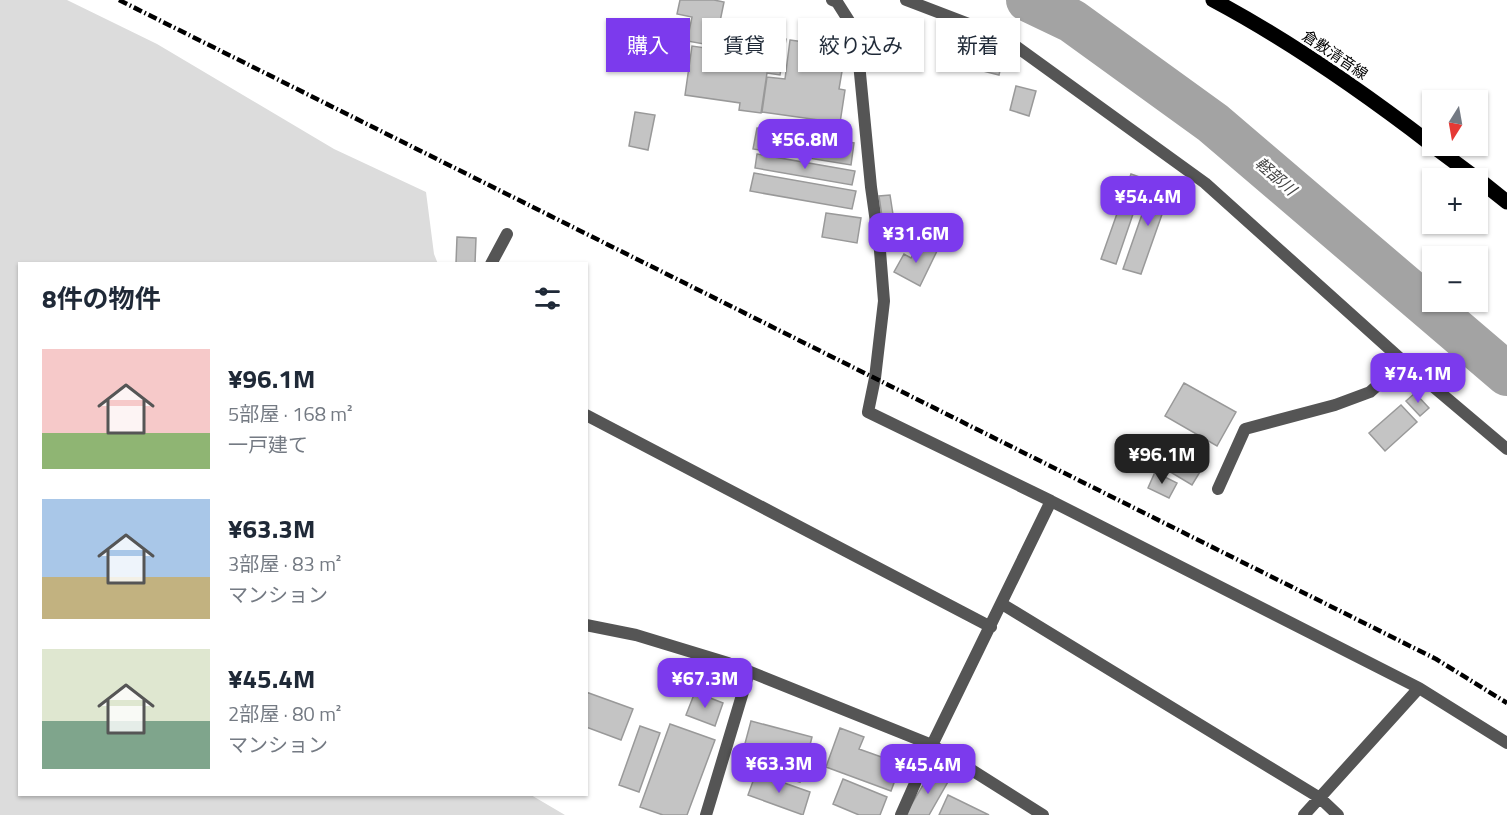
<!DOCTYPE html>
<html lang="ja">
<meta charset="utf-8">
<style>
:root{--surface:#fff;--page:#f6f6f7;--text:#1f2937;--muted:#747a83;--accent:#7c3aed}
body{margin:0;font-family:"Titillium Web","Noto Sans JP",sans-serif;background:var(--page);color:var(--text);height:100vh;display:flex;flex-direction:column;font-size:22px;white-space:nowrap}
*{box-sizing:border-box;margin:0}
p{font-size:20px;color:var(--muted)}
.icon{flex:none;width:33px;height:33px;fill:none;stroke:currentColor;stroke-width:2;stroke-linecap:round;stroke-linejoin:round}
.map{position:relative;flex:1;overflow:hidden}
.side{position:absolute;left:18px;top:262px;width:570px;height:534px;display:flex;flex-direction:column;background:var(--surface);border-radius:0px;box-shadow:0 2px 4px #0004}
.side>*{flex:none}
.top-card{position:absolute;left:606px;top:18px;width:570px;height:54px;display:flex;gap:12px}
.needle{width:39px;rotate:191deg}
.fabs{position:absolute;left:1422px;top:90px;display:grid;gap:12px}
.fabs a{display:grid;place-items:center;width:66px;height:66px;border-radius:0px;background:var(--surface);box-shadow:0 2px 4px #0004;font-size:30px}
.price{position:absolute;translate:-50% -51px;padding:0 14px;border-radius:12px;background:var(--accent);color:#fff;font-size:20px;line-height:39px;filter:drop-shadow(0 2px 3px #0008)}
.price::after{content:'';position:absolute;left:50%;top:36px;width:18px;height:14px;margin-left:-9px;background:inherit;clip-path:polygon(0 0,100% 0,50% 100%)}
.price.active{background:#222;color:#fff}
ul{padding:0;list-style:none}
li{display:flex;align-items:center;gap:18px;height:150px;padding:0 24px}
li span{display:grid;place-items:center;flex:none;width:168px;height:120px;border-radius:0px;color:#555}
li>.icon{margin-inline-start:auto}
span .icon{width:72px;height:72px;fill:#fffc;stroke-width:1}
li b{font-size:26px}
h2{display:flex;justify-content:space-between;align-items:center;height:72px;padding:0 24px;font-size:26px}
.chip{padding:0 21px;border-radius:0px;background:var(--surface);box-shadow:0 2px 4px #0004;font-size:21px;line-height:54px}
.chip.active{background:var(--accent);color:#fff}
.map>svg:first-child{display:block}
</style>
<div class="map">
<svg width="1507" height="815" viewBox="0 0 1507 815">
<rect width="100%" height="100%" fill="#fff"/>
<path fill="#dcdcdc" d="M0 0H67L157 44 334 149 426 192 434 254 438 264H20V795H531L565 815H0Z"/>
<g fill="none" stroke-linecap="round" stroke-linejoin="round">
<path stroke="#a3a3a3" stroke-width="44" d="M1028 0 1072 21 1213 123 1507 374"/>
</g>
<path fill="#c4c4c4" stroke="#999" stroke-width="1.5" d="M680 0H714L724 2 715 46 687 41 692 17 677 14Z
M750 33 786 39 780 75 767 73 761 113 739 110 740 103 685 95 692 46 747 54Z
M790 40 846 48 839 89 845 90 840 123 762 112 767 77 785 79Z
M983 52 1003 57 999 75 979 70Z
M1016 86 1036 91 1029 116 1010 110Z
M635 112 655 115 648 150 629 146Z
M757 128 854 143 851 165 753 149Z
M757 154 855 171 852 185 755 168Z
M754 173 856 191 852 209 750 191Z
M1131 174 1145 179 1116 264 1101 259Z
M1154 180 1172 186 1141 274 1123 269Z
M890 195 894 221 883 223 879 196Z
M826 213 861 218 857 243 822 237Z
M889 234 911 238 909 250 887 246Z
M457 237 476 238 475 264 456 263Z
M920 242 937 251 920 286 894 272 904 254 911 258Z
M1184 383 1236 412 1217 446 1165 416Z
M1415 393 1429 408 1420 416 1406 401Z
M1401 405 1417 422 1385 451 1369 433Z
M1166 438 1206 462 1192 485 1152 461Z
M1155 472 1177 483 1169 498 1148 488Z
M586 692 633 709 621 740 586 727Z
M695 692 723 703 715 726 686 715Z
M751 721 812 737 808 753 814 755 809 773 803 771 800 782 739 766Z
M670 724 715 740 687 815H663L640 807Z
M640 726 660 733 639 792 619 785Z
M840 728 864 737 859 749 901 764 891 791 826 767Z
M932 770 949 780 929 815H905Z
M756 773 810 792 803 815 748 795Z
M843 779 887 797 880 815H859L833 804Z
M948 795 989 815H939Z"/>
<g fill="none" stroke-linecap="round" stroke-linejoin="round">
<path stroke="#555" stroke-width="12" d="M832 0 837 2 856 32 871 187 880 251 884 301 875 378 868 412 1051 501 932 745 901 815
M906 0 1003 37 1205 183 1404 362 1507 449
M491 264 507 234
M586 415 991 627
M1218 489 1245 429 1335 405 1370 392 1404 362
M1051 501 1419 688 1507 743
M1002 604 1320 798 1338 815
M586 625 636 635 728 663 932 745 1043 815
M706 815 749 672
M1304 815 1419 688"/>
<path stroke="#000" stroke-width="15" d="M1213 0C1290 41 1363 92 1432 145
M1433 146 1476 178
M1478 179 1507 202"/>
<path stroke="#000" stroke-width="4.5" stroke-dasharray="9 3 1.5 3" stroke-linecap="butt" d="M119 0 1436 659 1507 703"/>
</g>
<g text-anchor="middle" stroke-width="5" stroke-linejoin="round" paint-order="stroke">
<g font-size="15" fill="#000" stroke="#fff">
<text transform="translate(1335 55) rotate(34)" y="5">倉敷清音線</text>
</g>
<g font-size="16" font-style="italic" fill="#444" stroke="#fff">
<text transform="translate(1276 176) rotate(41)" y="6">軽部川</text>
</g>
</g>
</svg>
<div class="fabs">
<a><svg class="needle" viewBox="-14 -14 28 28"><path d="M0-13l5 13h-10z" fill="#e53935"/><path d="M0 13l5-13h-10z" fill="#747a83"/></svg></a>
<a>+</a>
<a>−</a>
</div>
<b class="price" style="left:805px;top:170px">¥56.8M</b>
<b class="price" style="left:1148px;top:227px">¥54.4M</b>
<b class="price" style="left:916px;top:264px">¥31.6M</b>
<b class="price" style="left:1418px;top:404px">¥74.1M</b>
<b class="price active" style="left:1162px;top:485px">¥96.1M</b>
<b class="price" style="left:705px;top:709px">¥67.3M</b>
<b class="price" style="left:779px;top:794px">¥63.3M</b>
<b class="price" style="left:928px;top:795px">¥45.4M</b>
<div class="top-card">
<a class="chip active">購入</a>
<a class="chip">賃貸</a>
<a class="chip">絞り込み</a>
<a class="chip">新着</a>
</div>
<section class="side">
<h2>8件の物件<svg class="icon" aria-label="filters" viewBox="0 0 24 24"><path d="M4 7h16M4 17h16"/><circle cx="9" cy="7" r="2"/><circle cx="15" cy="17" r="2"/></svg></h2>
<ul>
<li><span style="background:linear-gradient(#f6c9c9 70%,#8fb573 0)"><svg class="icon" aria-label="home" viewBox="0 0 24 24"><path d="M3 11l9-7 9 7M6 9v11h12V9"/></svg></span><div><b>¥96.1M</b><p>5部屋 · 168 m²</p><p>一戸建て</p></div></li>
<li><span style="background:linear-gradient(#a9c7e8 65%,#c2b280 0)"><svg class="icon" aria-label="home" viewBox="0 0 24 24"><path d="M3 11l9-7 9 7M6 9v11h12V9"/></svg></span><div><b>¥63.3M</b><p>3部屋 · 83 m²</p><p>マンション</p></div></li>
<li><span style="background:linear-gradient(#dfe7d0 60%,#7fa58c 0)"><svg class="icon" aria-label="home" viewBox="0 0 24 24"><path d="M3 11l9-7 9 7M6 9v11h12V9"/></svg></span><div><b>¥45.4M</b><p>2部屋 · 80 m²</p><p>マンション</p></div></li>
</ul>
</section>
</div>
